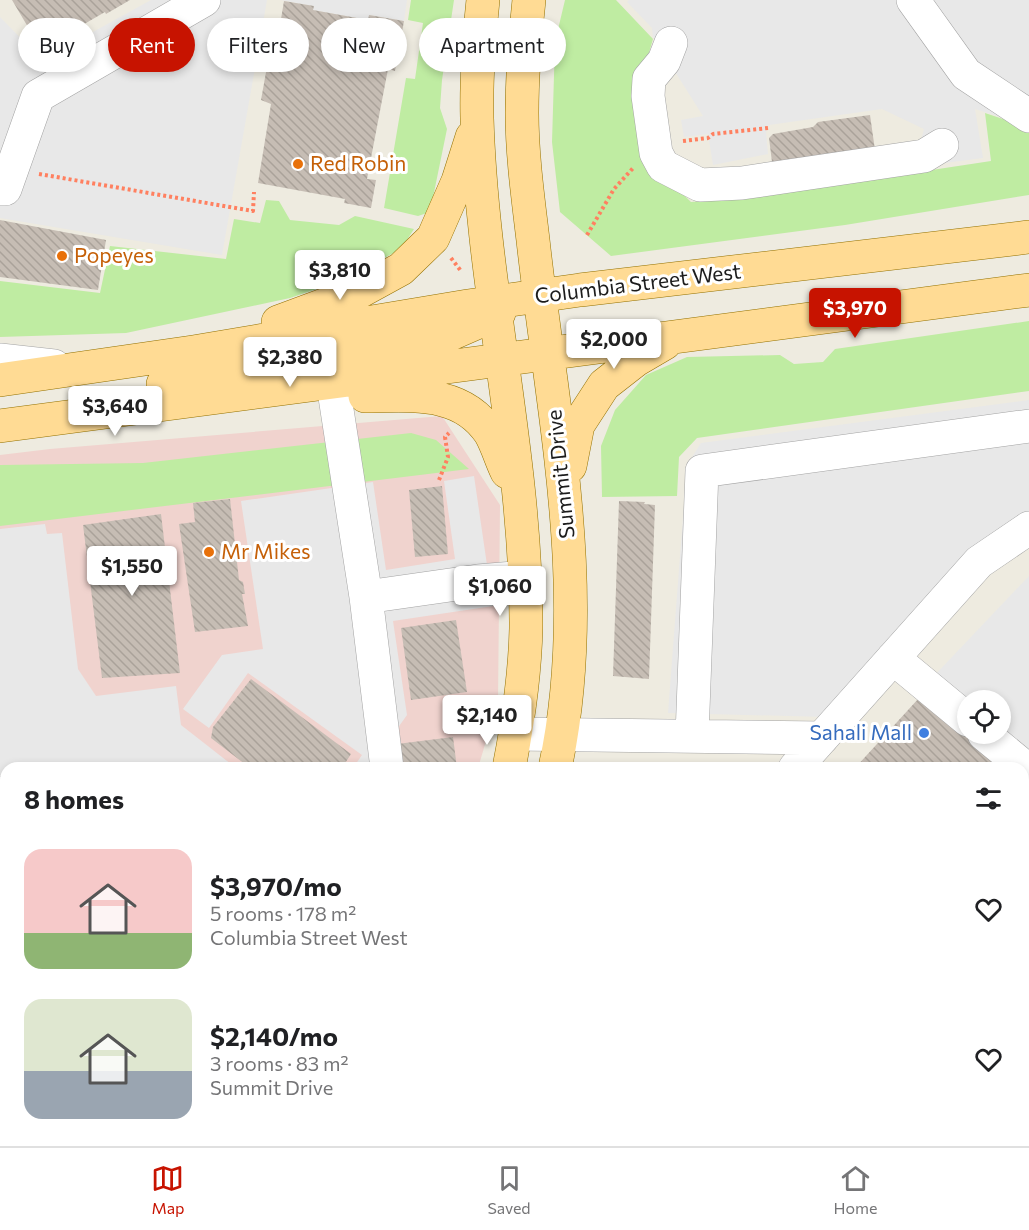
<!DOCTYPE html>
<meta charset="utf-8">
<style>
:root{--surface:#fff;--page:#f6f6f6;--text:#202124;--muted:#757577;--line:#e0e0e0;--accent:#c71300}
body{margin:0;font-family:Commissioner,sans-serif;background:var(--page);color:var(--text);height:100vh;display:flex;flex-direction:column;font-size:22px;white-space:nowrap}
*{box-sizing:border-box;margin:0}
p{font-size:20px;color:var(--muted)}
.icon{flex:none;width:33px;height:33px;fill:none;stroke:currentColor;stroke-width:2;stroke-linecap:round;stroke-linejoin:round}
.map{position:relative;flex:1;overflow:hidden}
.details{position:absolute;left:0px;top:762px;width:1029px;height:384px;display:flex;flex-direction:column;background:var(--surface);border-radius:18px 18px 0 0;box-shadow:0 3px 9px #0003}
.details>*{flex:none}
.guide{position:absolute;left:18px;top:18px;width:600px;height:54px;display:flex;gap:12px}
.fabs{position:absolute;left:957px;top:690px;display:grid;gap:12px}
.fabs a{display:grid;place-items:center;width:54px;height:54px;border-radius:50%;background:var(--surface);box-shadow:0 3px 9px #0003;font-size:30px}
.price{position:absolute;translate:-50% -51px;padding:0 14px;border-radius:6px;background:#fff;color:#222;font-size:20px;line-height:39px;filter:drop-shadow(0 2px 3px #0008)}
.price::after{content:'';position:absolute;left:50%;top:36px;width:18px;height:14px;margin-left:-9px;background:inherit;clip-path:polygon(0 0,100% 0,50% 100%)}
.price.current{background:var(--accent);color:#fff}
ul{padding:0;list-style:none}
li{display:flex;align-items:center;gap:18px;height:150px;padding:0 24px}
li span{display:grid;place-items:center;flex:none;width:168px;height:120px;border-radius:18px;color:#555}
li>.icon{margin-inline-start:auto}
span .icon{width:72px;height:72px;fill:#fffc;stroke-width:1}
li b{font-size:26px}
h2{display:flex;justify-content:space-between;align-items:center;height:72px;padding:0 24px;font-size:26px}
.chip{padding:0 21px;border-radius:27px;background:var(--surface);box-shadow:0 3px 9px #0003;font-size:21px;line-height:54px}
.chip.current{background:var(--accent);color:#fff}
.dock{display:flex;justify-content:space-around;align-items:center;height:84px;border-top:2px solid var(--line);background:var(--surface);font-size:16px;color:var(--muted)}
.dock a{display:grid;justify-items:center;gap:3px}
.dock .current{color:var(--accent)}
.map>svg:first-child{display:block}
</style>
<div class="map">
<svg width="1029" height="1146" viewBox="0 0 1029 1146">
<defs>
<pattern id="building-back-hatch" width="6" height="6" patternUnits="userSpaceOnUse" patternTransform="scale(1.5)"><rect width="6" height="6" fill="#c6bdb4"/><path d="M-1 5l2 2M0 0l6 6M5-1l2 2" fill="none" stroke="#aaa29a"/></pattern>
</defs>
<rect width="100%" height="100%" fill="#eeebe0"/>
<path fill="#f0d3ce" d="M442 416 500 505 498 701 478 768H6V1140H271L267 1146H0V455L50 449Z"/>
<path fill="#bfeca2" d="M411 0H454L442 80 440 108 447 129 430 212 418 216 384 208 406 78 415 79 423 23 408 20Z
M565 0H616L653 39 637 94 657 169 691 202 753 197 991 161 985 113 1027 127 1029 129V195L845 225 611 256 560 212 552 142 555 42Z
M266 200 279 201 290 220 339 225 355 216 414 229 401 249 343 280 290 298 126 333 0 337V281L100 293 110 246 226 259 234 219 260 223Z
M1029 321V391L697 438 679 457 677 496 602 497 601 446 615 410 646 375 687 357 780 355 794 364 823 362 835 349Z
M411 433 436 440 469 469 0 526V465L143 463Z"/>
<path fill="#e8e8e8" d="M151 0H267L222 255 0 218V17L42 60Z
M281 0H407L404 21 370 15 368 20 313 10V6Z
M629 0H1029V126L975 109 983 158 914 167 924 129 882 109 769 125 766 132 768 154 713 165 708 134 684 137 681 120 703 116 653 37 652 28 627 2Z
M1029 400V522L827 717 668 713 687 465 701 443Z
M474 476 493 606 393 621 407 715 392 736 394 768H353L362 755 248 673 209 728 183 709 222 655 263 649 241 501 373 482 386 570 455 559 444 481Z
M45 524 47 534 62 533 78 669 96 696 176 686 181 725 236 768H6V1140H124L126 1146H4L0 1143V529Z
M1029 576V756L1001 733 1000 700H968L932 678Z"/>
<path fill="url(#building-back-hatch)" d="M12 0H130L106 14 105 12 41 49Z
M284 1 314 6 313 10 368 20 369 15 404 21 395 71 388 69 367 179 376 180 371 208 344 203 345 199 258 183 271 104 261 100 270 50 278 51 282 31H279Z
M870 115 876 157 777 165 772 162 769 138 773 134 813 127 818 122Z
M0 220 106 240 98 290 0 277Z
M442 486 448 554 415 557 409 490Z
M230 499 239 580 243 582 245 594H242L248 626 195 632 179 524 195 522 193 503Z
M619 501 645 502 644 504 655 505 649 679 613 676Z
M161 514 180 673 102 678 83 525Z
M456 620 467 692 411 700 401 628Z
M251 679 351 754 342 768H250L211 738 213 727Z
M919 698 1003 768H855Z
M453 737 457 768H400L397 744Z
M1023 785 1029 790V1146H853L847 1140H1023Z
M138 1140H243L238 1146H139Z
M534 1140H633L635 1145 525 1146Z"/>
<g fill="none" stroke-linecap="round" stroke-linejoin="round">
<defs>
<path id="minor" d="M913 0 966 74 1029 116
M671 43 664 61 649 79 648 96 656 153 663 166 700 185 742 183 924 156 942 145
M0 189H5L38 96 204 0
M0 360 54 366
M335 397 366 597 387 768
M366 597 478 581 525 577
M893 658 968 720
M516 734 822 738
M984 734 1029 771
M692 736 702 471 1029 426
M795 768 979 562 1029 528
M0 793 6 797
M0 1093 6 1098
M57 1140 65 1146
M711 1140 715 1146
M828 1140 834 1146
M89 1146 93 1140"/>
<path id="major" d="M483 0C479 39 476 78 477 118 482 289 527 457 526 628 525 675 518 722 509 768
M529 0C525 38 522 75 522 113 522 155 528 198 533 240 552 414 593 593 555 768
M278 322 359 292 401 269 433 238 458 181 472 137
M0 380 193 352 468 306 580 290 1029 237
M163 384 451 334 499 313
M365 396C411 396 461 389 490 433 497 445 501 460 507 472
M0 426 1029 290
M570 466 578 425 604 385 636 360 665 343
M313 1146 318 1140
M372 1146 377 1140"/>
</defs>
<use href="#minor" stroke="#a3a3a3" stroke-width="34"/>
<use href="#major" stroke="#937100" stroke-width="34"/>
<path stroke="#ff8060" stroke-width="4" stroke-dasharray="3 3" stroke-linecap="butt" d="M683 141 708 138 713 134 768 128
M39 174 253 211 254 192
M587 235 614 189 634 167
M451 258 461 271
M439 480 448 457 445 437 449 433"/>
<use href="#minor" stroke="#fff" stroke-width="33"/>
<use href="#major" stroke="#ffdb94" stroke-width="33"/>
</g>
<g fill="#e8710a" stroke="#fff" stroke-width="2">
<circle cx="298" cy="164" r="6"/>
<circle cx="62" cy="256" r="6"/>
<circle cx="209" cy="552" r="6"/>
</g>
<circle fill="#3f7fe0" stroke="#fff" stroke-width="2" cx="924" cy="733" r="6"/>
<g text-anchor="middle" stroke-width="6" stroke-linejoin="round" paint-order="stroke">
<g font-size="21" fill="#c56008" stroke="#fff" text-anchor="start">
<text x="310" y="171">Red Robin</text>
<text x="74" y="263">Popeyes</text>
<text x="221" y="559">Mr Mikes</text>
</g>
<g font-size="21" fill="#1c1c1c" stroke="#fff">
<text transform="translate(638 284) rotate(-7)" y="7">Columbia Street West</text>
<text transform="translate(561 474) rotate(-96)" y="7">Summit Drive</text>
</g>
<g font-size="21" fill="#366cbe" stroke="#fff" text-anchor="end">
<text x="912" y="740">Sahali Mall</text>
</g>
</g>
</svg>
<div class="fabs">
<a><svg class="icon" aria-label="locate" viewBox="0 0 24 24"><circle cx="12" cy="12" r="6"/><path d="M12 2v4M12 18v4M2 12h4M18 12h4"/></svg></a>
</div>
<b class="price" style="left:340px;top:301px">$3,810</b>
<b class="price current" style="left:855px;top:339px">$3,970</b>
<b class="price" style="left:614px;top:370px">$2,000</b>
<b class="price" style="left:290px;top:388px">$2,380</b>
<b class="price" style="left:115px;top:437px">$3,640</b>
<b class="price" style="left:132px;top:597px">$1,550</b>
<b class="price" style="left:500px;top:617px">$1,060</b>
<b class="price" style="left:487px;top:746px">$2,140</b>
<div class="guide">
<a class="chip">Buy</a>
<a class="chip current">Rent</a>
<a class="chip">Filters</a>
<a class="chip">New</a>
<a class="chip">Apartment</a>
</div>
<section class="details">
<h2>8 homes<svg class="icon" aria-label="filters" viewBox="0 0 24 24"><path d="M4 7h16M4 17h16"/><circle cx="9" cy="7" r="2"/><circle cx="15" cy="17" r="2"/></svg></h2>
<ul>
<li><span style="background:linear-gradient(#f6c9c9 70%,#8fb573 0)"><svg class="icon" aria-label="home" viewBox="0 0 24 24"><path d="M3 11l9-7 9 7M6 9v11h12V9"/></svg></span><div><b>$3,970/mo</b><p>5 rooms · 178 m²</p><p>Columbia Street West</p></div><svg class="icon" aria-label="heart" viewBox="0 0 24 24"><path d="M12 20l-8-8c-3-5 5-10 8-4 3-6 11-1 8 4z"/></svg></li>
<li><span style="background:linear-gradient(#dfe7d0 60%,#9aa5b1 0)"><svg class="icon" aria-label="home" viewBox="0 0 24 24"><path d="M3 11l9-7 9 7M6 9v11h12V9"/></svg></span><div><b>$2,140/mo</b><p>3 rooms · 83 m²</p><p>Summit Drive</p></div><svg class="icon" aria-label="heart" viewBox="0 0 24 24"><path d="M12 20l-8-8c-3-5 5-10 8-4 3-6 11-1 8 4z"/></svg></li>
</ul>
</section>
</div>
<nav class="dock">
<a class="current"><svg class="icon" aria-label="map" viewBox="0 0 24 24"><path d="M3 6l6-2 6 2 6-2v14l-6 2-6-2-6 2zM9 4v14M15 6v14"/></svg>Map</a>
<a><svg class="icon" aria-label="saved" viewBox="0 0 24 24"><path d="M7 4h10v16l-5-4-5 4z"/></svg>Saved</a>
<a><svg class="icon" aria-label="home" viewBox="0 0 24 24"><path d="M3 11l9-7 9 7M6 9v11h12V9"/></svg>Home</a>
</nav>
